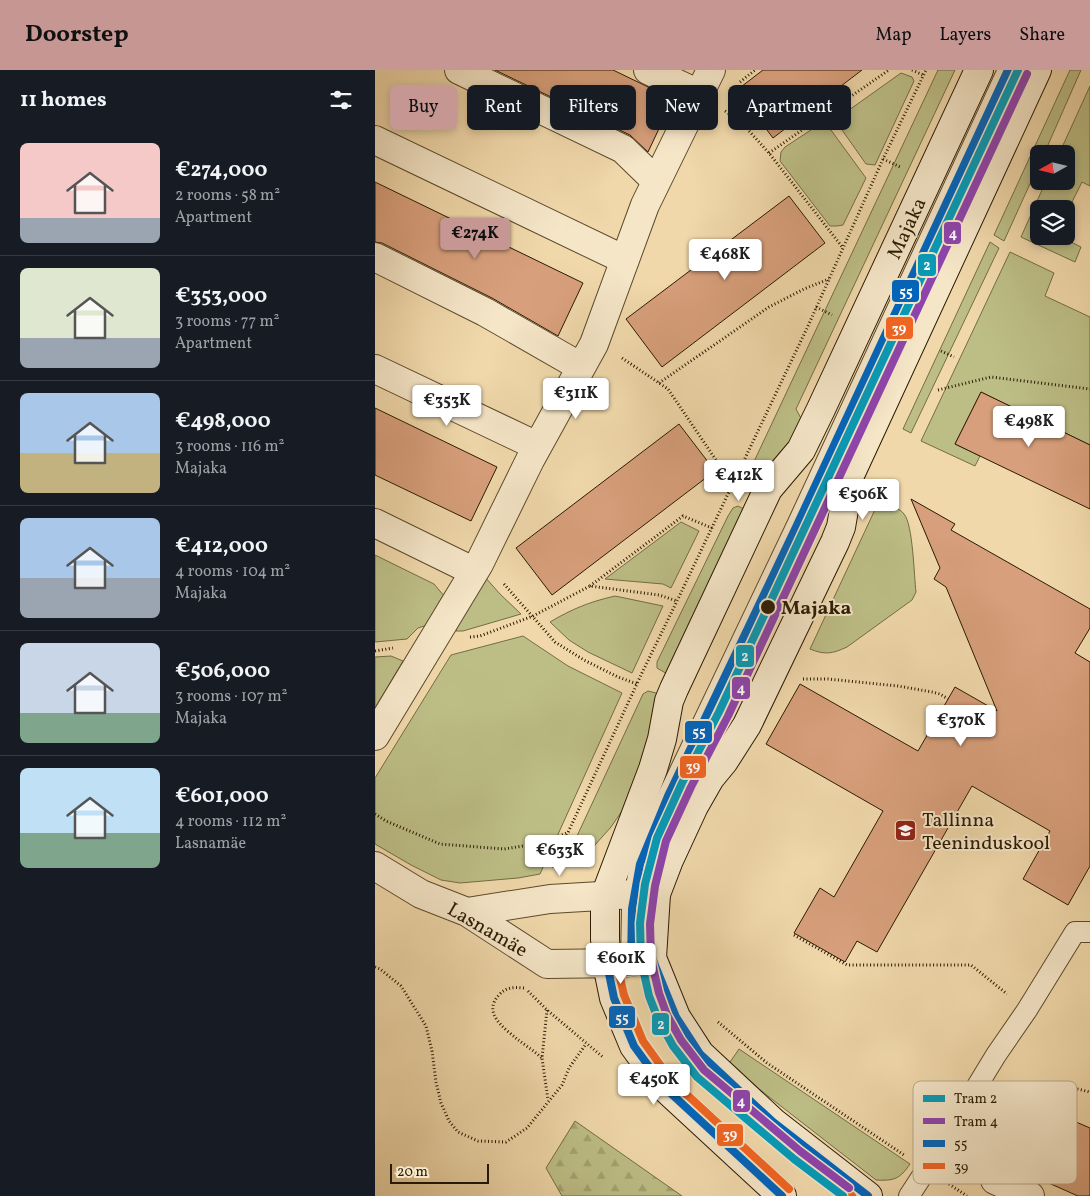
<!DOCTYPE html>
<meta charset="utf-8">
<style>
:root{--surface:#171b24;--page:#242831;--text:#f1f3f6;--muted:#9ea1a6;--line:#363941;--accent:#c59692}
body{margin:0;font-family:Vollkorn,serif;background:var(--page);color:var(--text);height:100vh;display:flex;flex-direction:column;font-size:19px;white-space:nowrap}
*{box-sizing:border-box;margin:0}
p{font-size:16px;color:var(--muted)}
.icon{flex:none;width:28px;height:28px;fill:none;stroke:currentColor;stroke-width:2;stroke-linecap:round;stroke-linejoin:round}
.map{position:relative;flex:1;overflow:hidden}
.details{display:flex;flex-direction:column;background:var(--surface);width:375px}
.details>*{flex:none}
.hud{position:absolute;left:15px;top:15px;width:475px;height:45px;display:flex;gap:10px}
.needle{width:32px;rotate:262deg}
.buttons{position:absolute;left:655px;top:75px;display:grid;gap:10px}
.buttons a{display:grid;place-items:center;width:45px;height:45px;border-radius:8px;background:var(--surface);box-shadow:0 2px 8px #0003;font-size:25px}
.scale{position:absolute;left:15px;bottom:12px;width:99px;box-sizing:border-box;padding-left:5px;border:2px solid #2b1a02;border-top:0;font-size:14px;line-height:18px;white-space:nowrap;color:#2b1a02;-webkit-text-stroke:4px #f5e6c8;paint-order:stroke}
.price{position:absolute;translate:-50% -42px;padding:0 11px;border-radius:5px;background:#fff;color:#222;font-size:16px;line-height:32px;filter:drop-shadow(0 1px 2px #0008)}
.price::after{content:'';position:absolute;left:50%;top:30px;width:15px;height:11px;margin-left:-8px;background:inherit;clip-path:polygon(0 0,100% 0,50% 100%)}
.price.on{background:var(--accent);color:#111}
ul{padding:0;list-style:none}
li{display:flex;align-items:center;gap:15px;height:125px;padding:0 20px}
li+li{border-top:1px solid var(--line)}
li span{display:grid;place-items:center;flex:none;width:140px;height:100px;border-radius:8px;color:#555}
li>.icon{margin-inline-start:auto}
span .icon{width:60px;height:60px;fill:#fffc;stroke-width:1}
li b{font-size:21px}
h2{display:flex;justify-content:space-between;align-items:center;height:60px;padding:0 20px;font-size:21px}
.pill{padding:0 18px;border-radius:8px;background:var(--surface);box-shadow:0 2px 8px #0003;font-size:18px;line-height:45px}
.pill.on{background:var(--accent);color:#111}
header{display:flex;align-items:center;gap:30px;box-sizing:border-box;height:70px;padding:0 25px;background:var(--accent);color:#111}
header strong{font-size:24px}
nav{display:flex;gap:28px;margin-inline-start:auto;font-size:18px}
main{display:flex;flex:1;min-height:0}
.map>svg:first-child{display:block}
</style>
<header>
<strong>Doorstep</strong>
<nav><a>Map</a><a>Layers</a><a>Share</a></nav>
</header>
<main>
<section class="details">
<h2>11 homes<svg class="icon" aria-label="filters" viewBox="0 0 24 24"><path d="M4 7h16M4 17h16"/><circle cx="9" cy="7" r="2"/><circle cx="15" cy="17" r="2"/></svg></h2>
<ul>
<li><span style="background:linear-gradient(#f6c9c9 75%,#9aa5b1 0)"><svg class="icon" aria-label="home" viewBox="0 0 24 24"><path d="M3 11l9-7 9 7M6 9v11h12V9"/></svg></span><div><b>€274,000</b><p>2 rooms · 58 m²</p><p>Apartment</p></div></li>
<li><span style="background:linear-gradient(#dfe7d0 70%,#9aa5b1 0)"><svg class="icon" aria-label="home" viewBox="0 0 24 24"><path d="M3 11l9-7 9 7M6 9v11h12V9"/></svg></span><div><b>€353,000</b><p>3 rooms · 77 m²</p><p>Apartment</p></div></li>
<li><span style="background:linear-gradient(#a9c7e8 60%,#c2b280 0)"><svg class="icon" aria-label="home" viewBox="0 0 24 24"><path d="M3 11l9-7 9 7M6 9v11h12V9"/></svg></span><div><b>€498,000</b><p>3 rooms · 116 m²</p><p>Majaka</p></div></li>
<li><span style="background:linear-gradient(#a9c7e8 60%,#9aa5b1 0)"><svg class="icon" aria-label="home" viewBox="0 0 24 24"><path d="M3 11l9-7 9 7M6 9v11h12V9"/></svg></span><div><b>€412,000</b><p>4 rooms · 104 m²</p><p>Majaka</p></div></li>
<li><span style="background:linear-gradient(#c9d6e8 70%,#7fa58c 0)"><svg class="icon" aria-label="home" viewBox="0 0 24 24"><path d="M3 11l9-7 9 7M6 9v11h12V9"/></svg></span><div><b>€506,000</b><p>3 rooms · 107 m²</p><p>Majaka</p></div></li>
<li><span style="background:linear-gradient(#bfe0f5 65%,#7fa58c 0)"><svg class="icon" aria-label="home" viewBox="0 0 24 24"><path d="M3 11l9-7 9 7M6 9v11h12V9"/></svg></span><div><b>€601,000</b><p>4 rooms · 112 m²</p><p>Lasnamäe</p></div></li>
</ul>
</section>
<div class="map">
<svg width="715" height="1126" viewBox="0 0 715 1126">
<defs>
<pattern id="forest-firs" width="22" height="20" patternUnits="userSpaceOnUse" patternTransform="scale(1.25)"><rect width="22" height="20" fill="#bdbe86"/><path d="M5 1l3.5 6h-7zM16 11l3.5 6h-7z" fill="#a3a372"/></pattern>
</defs>
<rect width="100%" height="100%" fill="#f0d8aa"/>
<filter id="stains"><feTurbulence type="fractalNoise" baseFrequency=".004" numOctaves="4"/><feColorMatrix values="0 0 0 0 .2 0 0 0 0 .09 0 0 0 0 .02 0 0 0 .5 -.17"/></filter>
<radialGradient id="worn" r=".72"><stop offset=".6" stop-color="#630" stop-opacity="0"/><stop offset="1" stop-color="#630" stop-opacity=".3"/></radialGradient>
<path fill="#bdbe86" stroke="#746c44" d="M563 0H580L421 339 429 354 379 423 368 415Z
M695 0H706L669 84H664V94L629 171 619 165Z
M526 3 537 7 539 11 500 95 491 94 460 50Z
M715 16V116L707 112 691 144V139H664V166H684L706 177 700 192 646 167 671 111H691V84H684Z
M442 56 456 60 491 108 468 155 462 156H455L405 91 406 82 410 77Z
M615 172 624 178 536 363 528 359Z
M635 182 679 203 670 226 715 247V375L606 322 580 374 605 386 600 396 546 371Z
M504 431C511 434 524 437 529 444 538 454 539 506 541 522L537 530 472 577C457 584 450 585 435 579Z
M363 436 371 440 294 605 282 598V592L353 446 358 438Z
M306 452 324 461 296 518 288 514 230 509Z
M0 485 59 514 70 527 55 554 43 558 32 569 0 572Z
M109 506 125 524 146 544 88 561H81L84 547Z
M240 526 288 536 257 603 213 582 194 570 175 552C197 539 214 532 240 526Z
M148 566 193 596 247 623 165 804 143 808 85 813 66 810 36 795 0 774V708L76 585Z
M16 586 28 591 0 638V587Z
M273 621 285 624 265 702 247 741 236 757 219 776 202 788 189 794 268 624Z
M364 979 535 1094C525 1109 519 1111 501 1110L353 995Z"/>
<path fill="url(#forest-firs)" stroke="#746c44" d="M200 1051 307 1126H187L171 1098Z"/>
<path fill="#d79f7b" stroke="#2b1a02" d="M120 0H238L298 29 273 82 255 65Z
M388 0H487L398 68 362 20Z
M0 112 208 213 183 266 117 228 7 173 0 172Z
M414 126 450 173 287 297 251 249Z
M606 322 715 375V439L580 374Z
M0 338 122 397 96 451 0 405Z
M304 354 340 401 177 525 141 478Z
M536 429 580 454 576 460 715 539V558L700 583 715 592V796L693 835 648 809 675 761 597 716 502 882 482 871 470 892 419 863 445 818 459 827 508 741 391 674 425 614 543 681 580 617 622 641 571 517 559 509 565 498Z
M678 1042 715 1058V1126H703L651 1103Z"/>
<g fill="none" stroke-linecap="round" stroke-linejoin="round">
<defs>
<path id="lane" d="M256 892 257 839 265 794 293 726 422 455 633 0
M534 1126 551 1100 621 985 652 940 700 862H715"/>
<path id="street" d="M84 0 248 79 281 111
M273 0 324 24
M0 70 250 190
M0 187 110 242 206 297
M0 299 162 376
M0 453 98 501
M0 666 104 494 155 390 219 274 270 135 336 0
M0 796 46 824 92 842 172 894 249 893 277 888
M92 842 175 829 259 824H281
M620 1110 655 1126"/>
<path id="secondary" d="M407 1126 289 1017 259 976 239 928 232 894 230 869V826L278 699 287 669 294 631 299 619 393 419 426 380 446 339 604 0
M493 1126 398 1052 325 984 301 947 277 888 281 824 294 790 319 736 335 708 349 691 372 655 460 472 466 457 475 405 662 0"/>
</defs>
<use href="#lane" stroke="#5c4a2c" stroke-width="22"/>
<use href="#street" stroke="#5c4a2c" stroke-width="30"/>
<use href="#secondary" stroke="#2b1a02" stroke-width="30"/>
<path stroke="#2b1a02" stroke-width="3" stroke-dasharray="1 2.5" stroke-linecap="butt" d="M537 0 548 5
M365 12 380 0
M350 41 365 51 394 83 468 178
M659 78 669 84
M394 83 514 0
M508 89 525 97
M441 237 457 245
M566 281 579 287
M247 288 293 319 345 396 355 424
M284 313 394 237 429 219 454 209
M563 320 616 307 715 319
M129 514 180 572 209 590 243 607 262 614
M215 516 308 446 337 458
M95 567 105 566 158 546 215 516 284 525 302 531
M0 581 18 578
M428 609H453L523 616 557 622 565 624 573 629
M0 744 11 751 65 774 129 779 167 773 192 763
M177 797 266 605 302 531 433 256 508 89 551 0
M419 865 472 895H596L632 924
M0 897 5 899 26 916 51 956 57 981 61 1012 66 1033 74 1051 83 1062 103 1071 131 1072 152 1058 174 1031 187 1015 194 998 211 974
M149 918C139 917 131 917 124 925 107 943 129 958 142 969 150 975 159 981 167 988
M153 921 172 940 229 988
M172 940 167 988 173 1030
M343 952 392 993 529 1085
M632 1081 639 1066 651 1045 675 1024 694 1017 715 1022
M574 1114 592 1126"/>
<use href="#lane" stroke="#f5e6c8" stroke-width="20"/>
<use href="#street" stroke="#f5e6c8" stroke-width="28"/>
<use href="#secondary" stroke="#f5e6c8" stroke-width="28"/>
<defs>
<path id="bus-1" d="M256 892 257 839 265 794 293 726 422 455 633 0
M407 1126 289 1017 259 976 239 928 232 894 249 893 277 888 301 947 325 984 398 1052 493 1126"/>
<path id="bus-2" d="M266 892 267 840 275 797 302 730 431 459 642 4
M414 1119 296 1010 268 971 249 925 244 903 271 899 292 952 317 990 392 1060 477 1126"/>
</defs>
<use href="#bus-1" stroke="#f5e6c8" stroke-width="11"/>
<use href="#bus-2" stroke="#f5e6c8" stroke-width="11"/>
<use href="#bus-1" stroke="#0065bd" stroke-width="8"/>
<use href="#bus-2" stroke="#f26522" stroke-width="8"/>
<defs>
<path id="tram-1" d="M468 1126 419 1089 322 1007 298 976 283 949 274 926 266 890 265 853 270 814 282 768 307 713 344 642 643 0"/>
<path id="tram-2" d="M474 1118 425 1081 329 1000 306 970 292 945 284 923 276 889 275 854 280 816 291 771 316 717 353 646 652 4"/>
</defs>
<use href="#tram-1" stroke="#f5e6c8" stroke-width="11"/>
<use href="#tram-2" stroke="#f5e6c8" stroke-width="11"/>
<use href="#tram-1" stroke="#049bba" stroke-width="8"/>
<use href="#tram-2" stroke="#8e44ad" stroke-width="8"/>
</g>
<defs>
<symbol id="university-square" viewBox="-11 -11 22 22"><rect x="-9" y="-9" width="18" height="18" rx="4" fill="#8f2418" stroke="#f5e6c8"/><path d="M0-5L7-2L0 1L-7-2ZM-4 1L0 2.5L4 1V4Q0 6-4 4Z" fill="#fff"/></symbol>
</defs>
<g fill-rule="evenodd">
<use href="#university-square" x="518" y="748" width="25" height="25"/>
</g>
<circle fill="#2b1a02" stroke="#f5e6c8" stroke-width="2" cx="393" cy="537" r="8"/>
<g text-anchor="middle" stroke-width="4" stroke-linejoin="round" paint-order="stroke">
<g font-size="20" fill="#2b1a02" stroke="#f5e6c8">
<text transform="translate(531 158) rotate(-65)" y="7">Majaka</text>
<text transform="translate(113 859) rotate(30)" y="7">Lasnamäe</text>
</g>
<g font-size="20" font-weight="bold" fill="#2b1a02" stroke="#f5e6c8" text-anchor="start">
<text x="406" y="544">Majaka</text>
</g>
<g font-size="20" fill="#2b1a02" stroke="#f5e6c8" text-anchor="start">
<text x="547" y="756">Tallinna<tspan x="547" dy="23">Teeninduskool</tspan></text>
</g>
</g>
<rect x="538" y="1011" width="164" height="103" rx="8" fill="#f5e6c8" stroke="#b8a98d" stroke-width="1"/>
<rect x="548" y="1025" width="22" height="7" fill="#049bba"/>
<rect x="548" y="1048" width="22" height="6" fill="#8e44ad"/>
<rect x="548" y="1070" width="22" height="7" fill="#0065bd"/>
<rect x="548" y="1093" width="22" height="6" fill="#f26522"/>
<g font-size="14" fill="#2b1a02">
<text x="579" y="1033">Tram 2</text>
<text x="579" y="1056">Tram 4</text>
<text x="579" y="1078">55</text>
<text x="579" y="1101">39</text>
</g>
<g stroke="#f5e6c8" stroke-width="2">
<rect x="568" y="151" width="19" height="24" rx="5" fill="#8e44ad"/>
<rect x="542" y="183" width="20" height="24" rx="5" fill="#049bba"/>
<rect x="516" y="209" width="29" height="24" rx="5" fill="#0065bd"/>
<rect x="510" y="246" width="29" height="24" rx="5" fill="#f26522"/>
<rect x="360" y="574" width="20" height="24" rx="5" fill="#049bba"/>
<rect x="356" y="606" width="20" height="24" rx="5" fill="#8e44ad"/>
<rect x="309" y="650" width="29" height="24" rx="5" fill="#0065bd"/>
<rect x="304" y="685" width="28" height="24" rx="5" fill="#f26522"/>
<rect x="233" y="935" width="28" height="24" rx="5" fill="#0065bd"/>
<rect x="276" y="942" width="19" height="24" rx="5" fill="#049bba"/>
<rect x="357" y="1019" width="19" height="24" rx="5" fill="#8e44ad"/>
<rect x="341" y="1053" width="28" height="24" rx="5" fill="#f26522"/>
</g>
<g font-size="14" text-anchor="middle" font-weight="bold" fill="#fff">
<text x="578" y="168">4</text>
<text x="552" y="200">2</text>
<text x="531" y="226">55</text>
<text x="524" y="263">39</text>
<text x="370" y="591">2</text>
<text x="366" y="623">4</text>
<text x="324" y="666">55</text>
<text x="318" y="701">39</text>
<text x="247" y="952">55</text>
<text x="286" y="959">2</text>
<text x="366" y="1036">4</text>
<text x="355" y="1069">39</text>
</g>
<rect width="100%" height="100%" filter="url(#stains)"/>
<rect width="100%" height="100%" fill="url(#worn)"/>
</svg>
<div class="buttons">
<a><svg class="needle" viewBox="-14 -14 28 28"><path d="M0-13l5 13h-10z" fill="#e53935"/><path d="M0 13l5-13h-10z" fill="#9ea1a6"/></svg></a>
<a><svg class="icon" aria-label="layers" viewBox="0 0 24 24"><path d="M12 4l9 5-9 5-9-5zM3 14l9 5 9-5"/></svg></a>
</div>
<div class="scale">20 m</div>
<b class="price on" style="left:100px;top:190px">€274K</b>
<b class="price" style="left:350px;top:211px">€468K</b>
<b class="price" style="left:201px;top:350px">€311K</b>
<b class="price" style="left:72px;top:357px">€353K</b>
<b class="price" style="left:654px;top:378px">€498K</b>
<b class="price" style="left:364px;top:432px">€412K</b>
<b class="price" style="left:488px;top:451px">€506K</b>
<b class="price" style="left:586px;top:677px">€370K</b>
<b class="price" style="left:185px;top:807px">€633K</b>
<b class="price" style="left:246px;top:915px">€601K</b>
<b class="price" style="left:279px;top:1036px">€450K</b>
<div class="hud">
<a class="pill on">Buy</a>
<a class="pill">Rent</a>
<a class="pill">Filters</a>
<a class="pill">New</a>
<a class="pill">Apartment</a>
</div>
</div>
</main>
